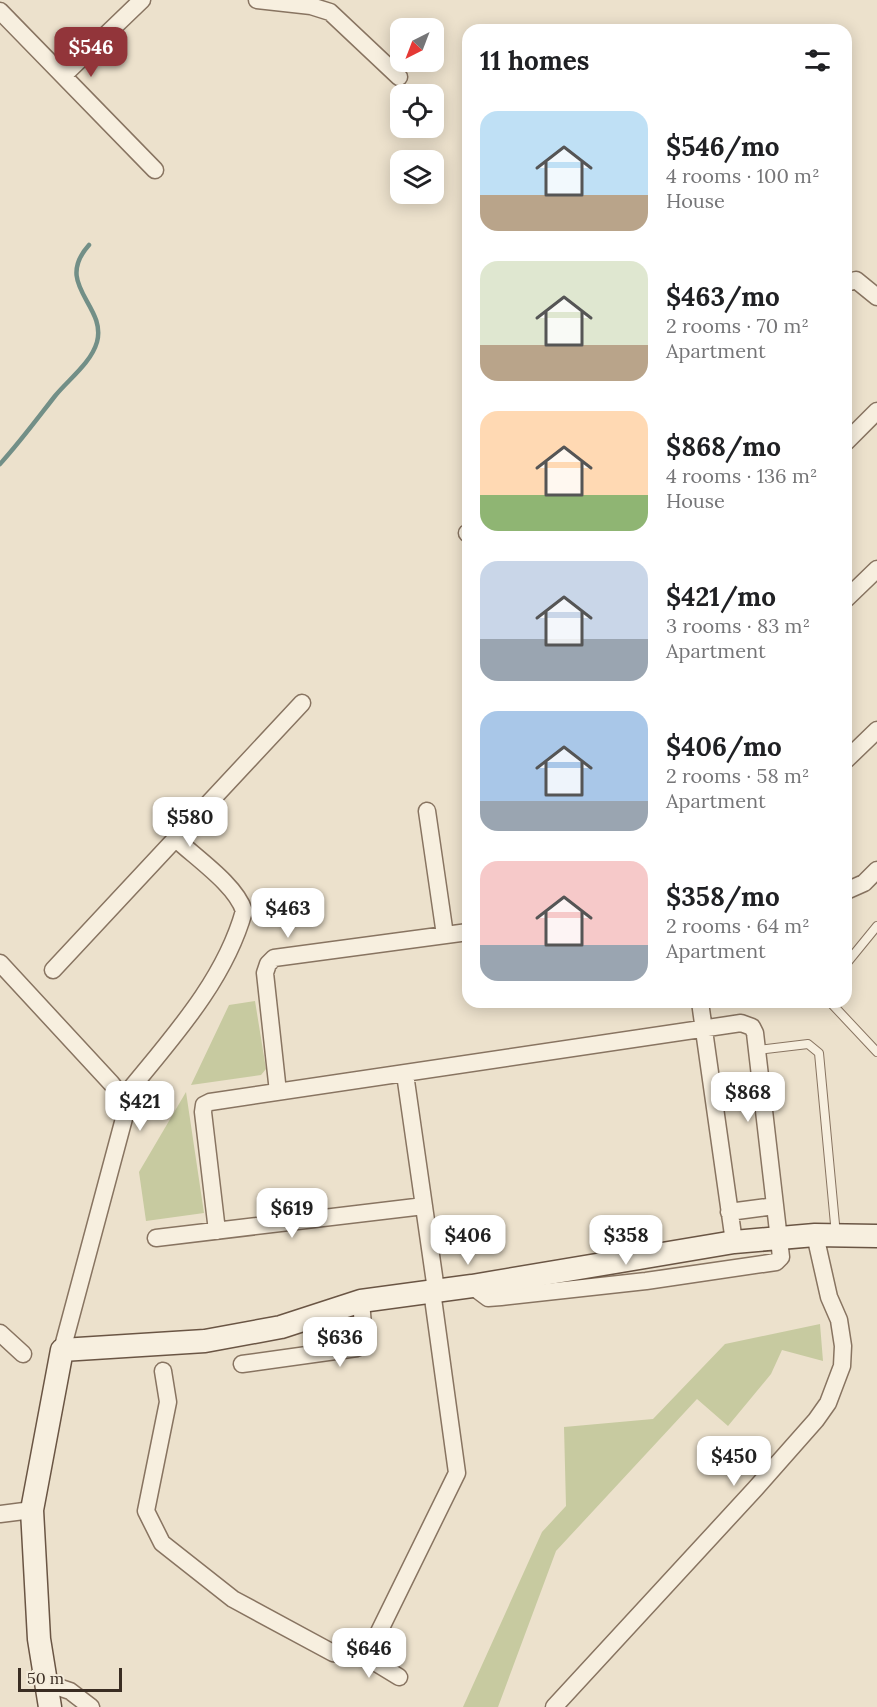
<!DOCTYPE html>
<meta charset="utf-8">
<style>
:root{--surface:#fff;--page:#f6f6f6;--text:#202124;--muted:#757577;--accent:#92353a}
body{margin:0;font-family:Lora,serif;background:var(--page);color:var(--text);height:100vh;display:flex;flex-direction:column;font-size:22px;white-space:nowrap}
*{box-sizing:border-box;margin:0}
p{font-size:20px;color:var(--muted)}
.icon{flex:none;width:33px;height:33px;fill:none;stroke:currentColor;stroke-width:2;stroke-linecap:round;stroke-linejoin:round}
.map{position:relative;flex:1;overflow:hidden}
.sheet{position:absolute;left:462px;top:24px;width:390px;height:984px;display:flex;flex-direction:column;background:var(--surface);border-radius:18px;box-shadow:0 3px 15px #0003}
.sheet>*{flex:none}
.needle{width:39px;rotate:222deg}
.fabs{position:absolute;left:390px;top:18px;display:grid;gap:12px}
.fabs a{display:grid;place-items:center;width:54px;height:54px;border-radius:12px;background:var(--surface);box-shadow:0 3px 15px #0003;font-size:30px}
.scale{position:absolute;left:18px;bottom:15px;width:104px;box-sizing:border-box;padding-left:6px;border:3px solid #3a2d23;border-top:0;font-size:16px;line-height:21px;white-space:nowrap;color:#3a2d23;-webkit-text-stroke:4px #f4ecdb;paint-order:stroke}
.price{position:absolute;translate:-50% -51px;padding:0 14px;border-radius:12px;background:#fff;color:#222;font-size:20px;line-height:39px;filter:drop-shadow(0 2px 3px #0008)}
.price::after{content:'';position:absolute;left:50%;top:36px;width:18px;height:14px;margin-left:-9px;background:inherit;clip-path:polygon(0 0,100% 0,50% 100%)}
.price.current{background:var(--accent);color:#fff}
ul{padding:0;list-style:none}
li{display:flex;align-items:center;gap:18px;height:150px;padding:0 18px}
li span{display:grid;place-items:center;flex:none;width:168px;height:120px;border-radius:18px;color:#555}
li>.icon{margin-inline-start:auto}
span .icon{width:72px;height:72px;fill:#fffc;stroke-width:1}
li b{font-size:26px}
h2{display:flex;justify-content:space-between;align-items:center;height:72px;padding:0 18px;font-size:26px}
.map>svg:first-child{display:block}
</style>
<div class="map">
<svg width="877" height="1707" viewBox="0 0 877 1707">
<rect width="100%" height="100%" fill="#ece1cc"/>
<path fill="#c7caa0" d="M255 1001 266 1069 261 1075 191 1085 229 1005Z
M186 1092 204 1213 146 1221 139 1172Z
M820 1324 823 1361 782 1350 771 1374 728 1426 697 1399 556 1551 498 1707H463L542 1532 566 1506 564 1427 653 1419 725 1344Z"/>
<g fill="none" stroke-linecap="round" stroke-linejoin="round">
<path stroke="#728f87" stroke-width="4.5" d="M0 464C20 442 37 419 55 396 69 379 91 363 97 342 107 305 53 285 89 245"/>
<defs>
<path id="lane" d="M846 964 877 926
M830 1002 877 1052
M757 1050 808 1044 819 1053 836 1235"/>
<path id="street" d="M257 0 311 6 330 12 399 77
M0 11 155 170
M64 75 142 0
M846 283 856 280 877 297
M846 442 877 411
M467 533 468 534
M846 599 877 569
M846 760 877 730
M427 811 445 935
M846 891 864 883 877 870
M0 963 111 1083 123 1098 126 1111 62 1350
M53 970 302 703
M700 1002 734 1242
M405 1074 436 1290
M278 1092 265 973 268 964 274 958 468 932
M123 1098C169 1041 224 983 244 911 236 885 196 858 176 839
M729 1212 775 1206
M217 1231 203 1112 204 1105 210 1102 741 1023 752 1027 755 1033 781 1257 776 1262 646 1281 501 1297 488 1298 472 1286
M156 1238 424 1206
M0 1333 23 1354
M242 1364 357 1348 364 1338 361 1301
M163 1371 168 1402 146 1511 162 1543 233 1599 333 1653 353 1656 365 1652 377 1636 457 1473 432 1291
M0 1514 32 1510
M365 1652 376 1663 399 1677
M46 1683 70 1691 91 1707
M554 1707 755 1489 816 1420 828 1403 842 1366 843 1346 839 1320 829 1297 815 1235"/>
<path id="secondary" d="M50 1707 39 1639 32 1510 62 1350 205 1341 281 1327 361 1301 472 1286 734 1242 815 1235 877 1236"/>
</defs>
<use href="#lane" stroke="#887461" stroke-width="10"/>
<use href="#street" stroke="#887461" stroke-width="19"/>
<use href="#secondary" stroke="#6a5544" stroke-width="25"/>
<use href="#lane" stroke="#f7efdf" stroke-width="8"/>
<use href="#street" stroke="#f7efdf" stroke-width="16"/>
<use href="#secondary" stroke="#f7efdf" stroke-width="22"/>
</g>
</svg>
<div class="fabs">
<a><svg class="needle" viewBox="-14 -14 28 28"><path d="M0-13l5 13h-10z" fill="#e53935"/><path d="M0 13l5-13h-10z" fill="#757577"/></svg></a>
<a><svg class="icon" aria-label="locate" viewBox="0 0 24 24"><circle cx="12" cy="12" r="6"/><path d="M12 2v4M12 18v4M2 12h4M18 12h4"/></svg></a>
<a><svg class="icon" aria-label="layers" viewBox="0 0 24 24"><path d="M12 4l9 5-9 5-9-5zM3 14l9 5 9-5"/></svg></a>
</div>
<div class="scale">50 m</div>
<b class="price current" style="left:91px;top:78px">$546</b>
<b class="price" style="left:190px;top:848px">$580</b>
<b class="price" style="left:288px;top:939px">$463</b>
<b class="price" style="left:748px;top:1123px">$868</b>
<b class="price" style="left:140px;top:1132px">$421</b>
<b class="price" style="left:292px;top:1239px">$619</b>
<b class="price" style="left:468px;top:1266px">$406</b>
<b class="price" style="left:626px;top:1266px">$358</b>
<b class="price" style="left:340px;top:1368px">$636</b>
<b class="price" style="left:734px;top:1487px">$450</b>
<b class="price" style="left:369px;top:1679px">$646</b>
<section class="sheet">
<h2>11 homes<svg class="icon" aria-label="filters" viewBox="0 0 24 24"><path d="M4 7h16M4 17h16"/><circle cx="9" cy="7" r="2"/><circle cx="15" cy="17" r="2"/></svg></h2>
<ul>
<li><span style="background:linear-gradient(#bfe0f5 70%,#b9a48a 0)"><svg class="icon" aria-label="home" viewBox="0 0 24 24"><path d="M3 11l9-7 9 7M6 9v11h12V9"/></svg></span><div><b>$546/mo</b><p>4 rooms · 100 m²</p><p>House</p></div></li>
<li><span style="background:linear-gradient(#dfe7d0 70%,#b9a48a 0)"><svg class="icon" aria-label="home" viewBox="0 0 24 24"><path d="M3 11l9-7 9 7M6 9v11h12V9"/></svg></span><div><b>$463/mo</b><p>2 rooms · 70 m²</p><p>Apartment</p></div></li>
<li><span style="background:linear-gradient(#ffd9b3 70%,#8fb573 0)"><svg class="icon" aria-label="home" viewBox="0 0 24 24"><path d="M3 11l9-7 9 7M6 9v11h12V9"/></svg></span><div><b>$868/mo</b><p>4 rooms · 136 m²</p><p>House</p></div></li>
<li><span style="background:linear-gradient(#c9d6e8 65%,#9aa5b1 0)"><svg class="icon" aria-label="home" viewBox="0 0 24 24"><path d="M3 11l9-7 9 7M6 9v11h12V9"/></svg></span><div><b>$421/mo</b><p>3 rooms · 83 m²</p><p>Apartment</p></div></li>
<li><span style="background:linear-gradient(#a9c7e8 75%,#9aa5b1 0)"><svg class="icon" aria-label="home" viewBox="0 0 24 24"><path d="M3 11l9-7 9 7M6 9v11h12V9"/></svg></span><div><b>$406/mo</b><p>2 rooms · 58 m²</p><p>Apartment</p></div></li>
<li><span style="background:linear-gradient(#f6c9c9 70%,#9aa5b1 0)"><svg class="icon" aria-label="home" viewBox="0 0 24 24"><path d="M3 11l9-7 9 7M6 9v11h12V9"/></svg></span><div><b>$358/mo</b><p>2 rooms · 64 m²</p><p>Apartment</p></div></li>
</ul>
</section>
</div>
